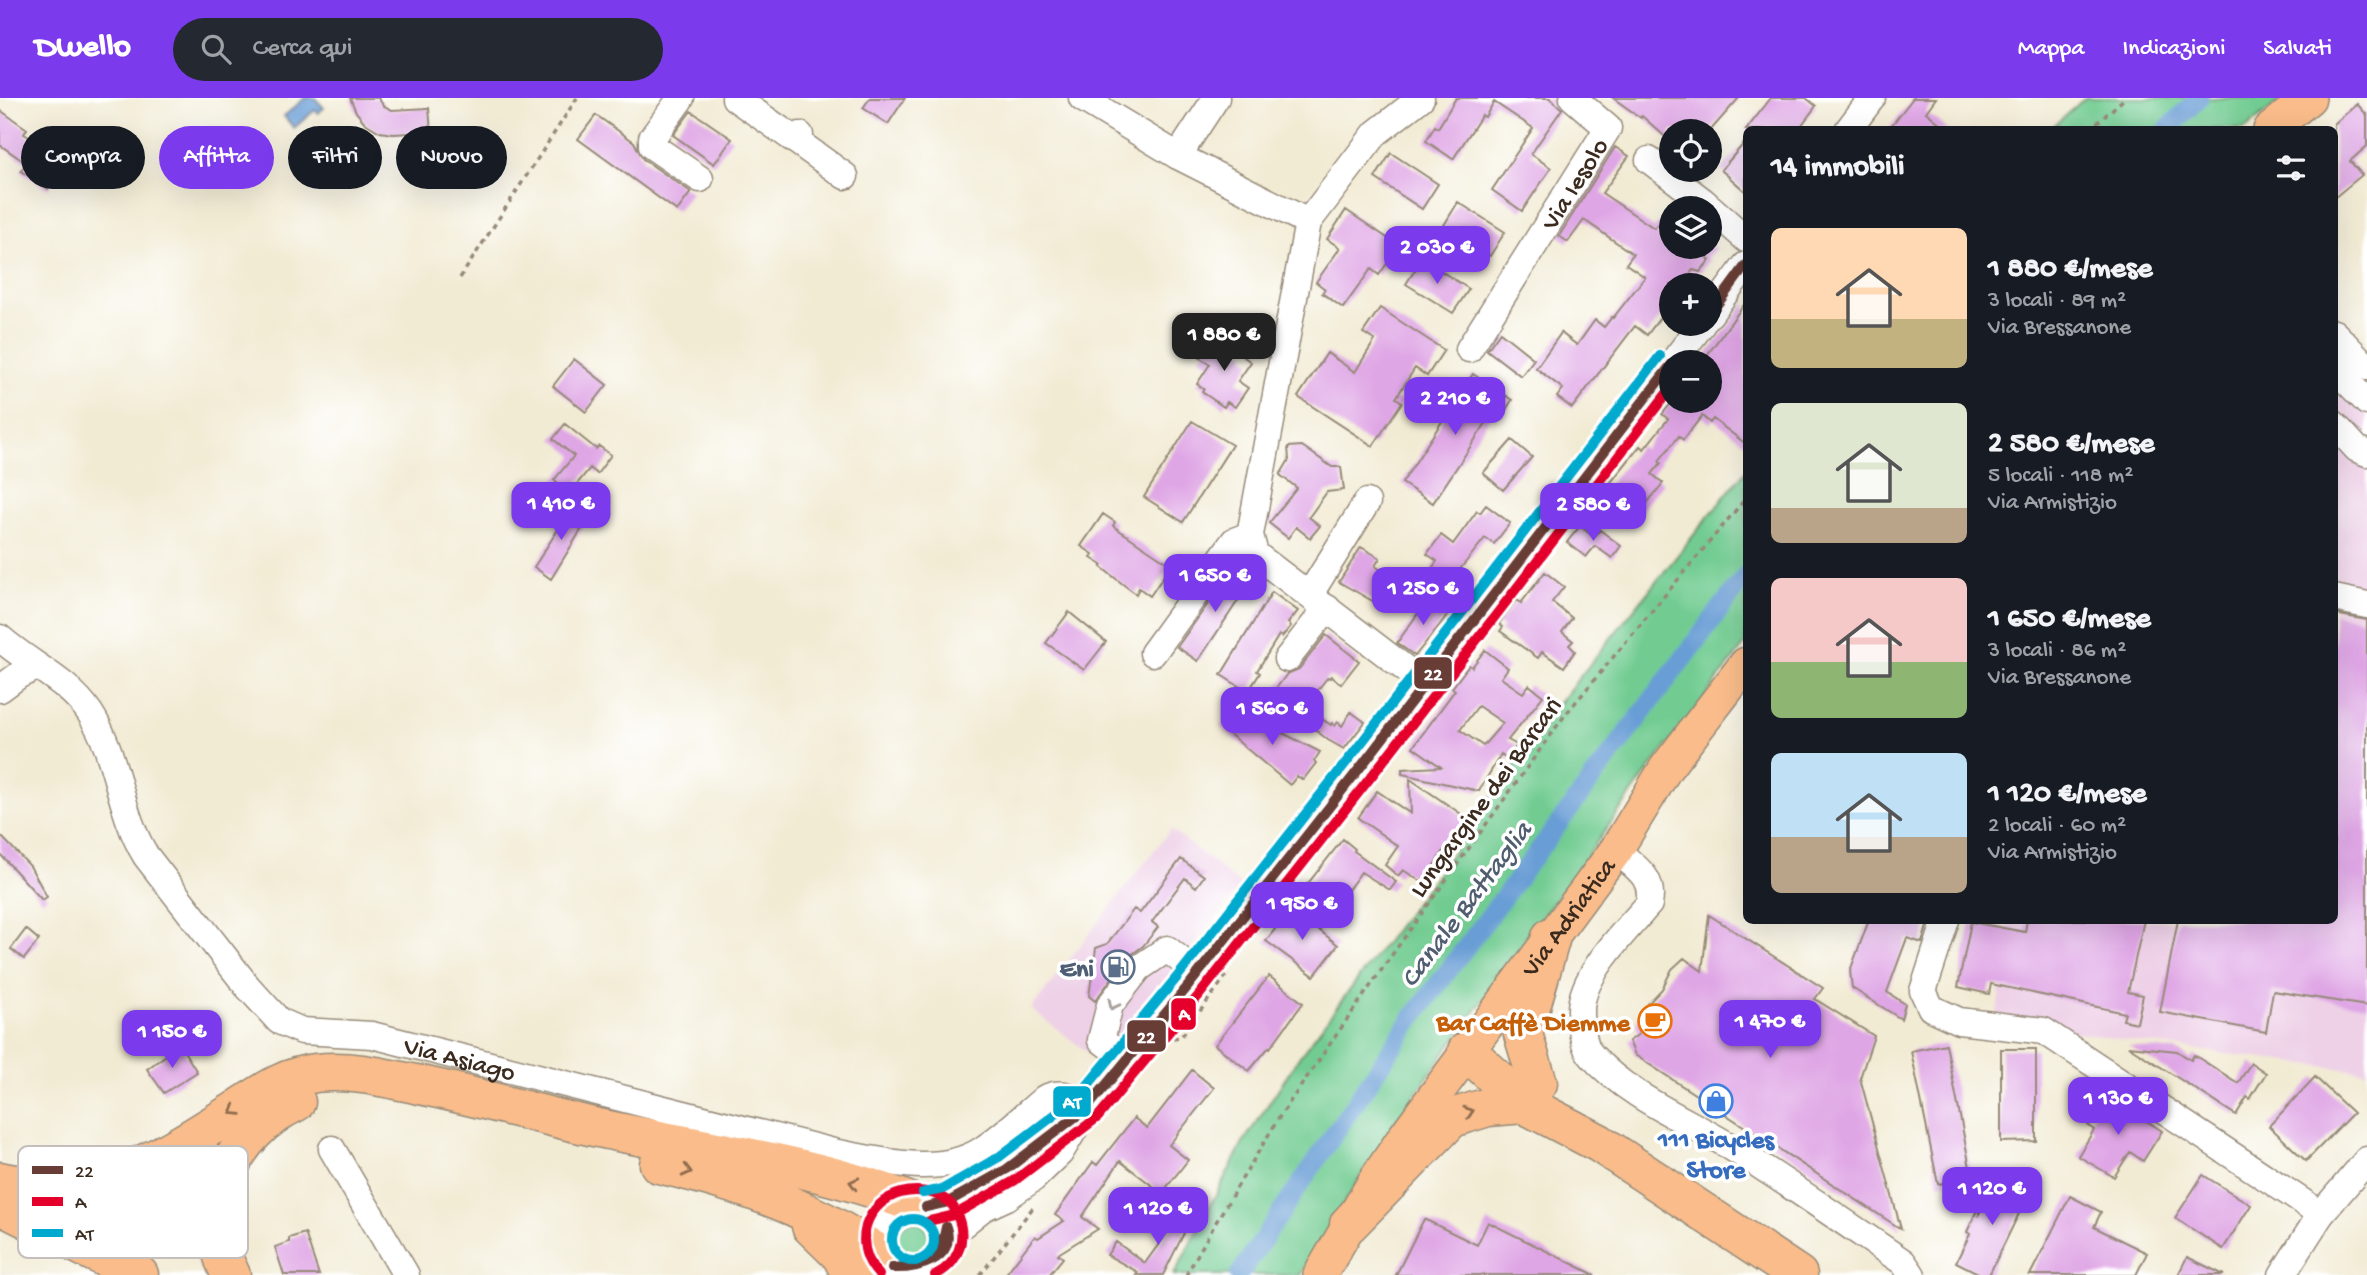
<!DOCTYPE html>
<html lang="it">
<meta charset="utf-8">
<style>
:root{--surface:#171b24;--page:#242831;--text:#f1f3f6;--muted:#9ea1a6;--accent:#7c3aed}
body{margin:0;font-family:"Gochi Hand",sans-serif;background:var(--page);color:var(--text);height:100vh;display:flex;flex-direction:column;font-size:26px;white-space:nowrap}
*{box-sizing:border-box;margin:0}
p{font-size:23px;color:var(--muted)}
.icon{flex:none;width:38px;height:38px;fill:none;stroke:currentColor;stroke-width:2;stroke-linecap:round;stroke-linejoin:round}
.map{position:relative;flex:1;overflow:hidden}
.panel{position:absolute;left:1743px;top:28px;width:595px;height:798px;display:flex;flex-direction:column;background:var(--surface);border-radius:10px;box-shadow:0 7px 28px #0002}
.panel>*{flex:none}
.banner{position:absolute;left:21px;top:28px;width:665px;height:63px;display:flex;gap:14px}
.controls{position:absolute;left:1659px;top:21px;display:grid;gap:14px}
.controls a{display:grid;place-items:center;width:63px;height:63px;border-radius:50%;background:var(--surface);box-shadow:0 7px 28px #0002;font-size:35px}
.price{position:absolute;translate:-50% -60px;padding:0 16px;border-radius:14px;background:var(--accent);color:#fff;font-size:23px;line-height:46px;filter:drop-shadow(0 2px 4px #0008)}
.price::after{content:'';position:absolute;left:50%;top:42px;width:21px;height:16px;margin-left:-10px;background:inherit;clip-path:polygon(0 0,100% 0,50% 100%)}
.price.on{background:#222;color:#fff}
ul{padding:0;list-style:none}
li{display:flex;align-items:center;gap:21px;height:175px;padding:0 28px}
li span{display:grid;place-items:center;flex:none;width:196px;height:140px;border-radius:10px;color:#555}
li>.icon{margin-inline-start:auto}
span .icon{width:84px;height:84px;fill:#fffc;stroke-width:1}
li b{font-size:30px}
h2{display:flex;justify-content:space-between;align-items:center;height:84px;padding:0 28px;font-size:30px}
.pill{padding:0 24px;border-radius:32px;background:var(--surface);box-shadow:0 7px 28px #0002;font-size:24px;line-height:63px}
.pill.on{background:var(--accent);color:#fff}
header{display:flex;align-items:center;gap:42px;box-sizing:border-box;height:98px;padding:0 35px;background:var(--accent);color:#fff}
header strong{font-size:33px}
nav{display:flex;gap:38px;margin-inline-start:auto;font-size:24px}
.search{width:490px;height:63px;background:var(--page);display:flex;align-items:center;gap:18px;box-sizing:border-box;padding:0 24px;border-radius:38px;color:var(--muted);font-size:26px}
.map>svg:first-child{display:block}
</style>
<header>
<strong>Dwello</strong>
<div class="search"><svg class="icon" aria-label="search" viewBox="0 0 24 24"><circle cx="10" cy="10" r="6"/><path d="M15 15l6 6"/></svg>Cerca qui</div>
<nav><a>Mappa</a><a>Indicazioni</a><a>Salvati</a></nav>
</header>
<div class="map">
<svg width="2367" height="1177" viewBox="0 0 2367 1177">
<rect width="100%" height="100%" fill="#fff"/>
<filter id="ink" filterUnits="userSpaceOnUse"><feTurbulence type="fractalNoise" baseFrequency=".0143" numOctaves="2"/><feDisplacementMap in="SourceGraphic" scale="14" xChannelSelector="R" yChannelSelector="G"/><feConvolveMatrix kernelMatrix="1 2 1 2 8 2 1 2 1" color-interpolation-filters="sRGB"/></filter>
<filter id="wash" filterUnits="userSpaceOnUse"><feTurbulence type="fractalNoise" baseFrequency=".00686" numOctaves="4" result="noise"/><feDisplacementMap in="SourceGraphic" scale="28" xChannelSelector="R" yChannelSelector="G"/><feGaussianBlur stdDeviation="1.57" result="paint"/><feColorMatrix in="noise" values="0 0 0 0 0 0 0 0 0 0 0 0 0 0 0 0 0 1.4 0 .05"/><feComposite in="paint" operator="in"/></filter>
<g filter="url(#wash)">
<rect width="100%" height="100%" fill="#f2ebd4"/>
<path fill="#eed0e7" d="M2335 280 2367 314V974L2151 946 1996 922 2009 823 2334 822Z
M1171 731 1241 787 1100 964 1031 911Z"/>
<path fill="#72cc92" stroke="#567b58" stroke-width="2" d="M2085 0H2283L2245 31 2049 32Z
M1746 372V545L1654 665 1390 1031 1300 1177H1174L1243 1045 1300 958 1438 775 1562 601Z
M897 1140a16 16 0 1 1 32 0a16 16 0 1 1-32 0Z"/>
<path fill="#699dd5" stroke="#52647a" stroke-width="2" d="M305 0H315L324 10 318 15 315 12 294 30 284 18Z"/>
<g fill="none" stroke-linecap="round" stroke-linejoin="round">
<path stroke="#699dd5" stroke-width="19" d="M2167 32 2199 0
M1239 1177 1411 922 1746 477"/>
</g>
<g id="blocks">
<path fill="#dfa6e5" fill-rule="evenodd" d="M350 0H378L384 8 392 12 429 10 431 34 393 36 380 34 365 25 356 14Z
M870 0H905L888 26 863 10Z
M1456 0H1550L1562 11 1531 56 1551 70 1522 113 1492 92 1533 30 1494 4 1485 19 1482 17 1453 61 1426 43 1435 28 1438 30Z
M1613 0H1739L1710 33H1671V44L1642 18 1641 20Z
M1771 0H1806L1816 8 1798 32H1746Z
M1913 0H1936L1926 14 1948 32H1888Z
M2357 6 2367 17V48L2350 63 2362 77 2334 100V26Z
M0 12 27 31 24 36 66 60V66L48 91 21 73 26 65 0 47Z
M691 13 732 41 714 66 673 37Z
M596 17 634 44 643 61 691 94 677 113 578 41Z
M311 54a12 12 0 1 1 24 0a12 12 0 1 1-24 0Z
M1746 43V94L1721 72Z
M1615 49 1629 58 1602 95 1654 130 1671 115V149H1717L1707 160 1710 162 1700 174 1693 172 1681 187H1671V205L1647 237 1635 228 1572 310 1557 299 1563 291 1536 270 1561 235 1577 247 1595 222 1604 229 1612 219 1613 220 1645 179 1626 166 1633 156 1584 122 1568 144 1559 138Z
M1391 55 1438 86 1422 111 1375 80Z
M1458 104 1505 134 1490 158 1443 129Z
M1346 112 1399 148 1379 177 1371 171 1343 210 1322 195 1325 191 1316 184 1340 150 1327 141Z
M1422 161 1469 191 1453 215 1406 186Z
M1746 204V346L1713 321 1710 325 1702 318 1683 342 1679 338 1659 363 1661 365 1652 376 1663 385 1640 414 1607 389 1640 348 1644 351 1668 321 1662 316 1673 303H1710V264H1702Z
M1380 210 1444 252 1427 278 1415 270 1396 300 1402 304 1373 348 1298 299 1327 255 1355 274 1375 242 1363 235Z
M1500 234 1534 261 1521 278 1487 252Z
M1213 240 1221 246 1224 241 1246 256 1244 259 1251 264 1238 283 1248 290 1235 309 1227 304 1224 309 1202 294 1204 291 1197 286 1210 266 1200 260Z
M574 261 607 287 586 314 553 288Z
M1473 276 1512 302 1502 318 1494 313 1433 405 1402 385Z
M1192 323 1232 347 1183 424 1144 399Z
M565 326 596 351 599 348 611 357 597 376 590 370 563 403 550 392 557 384 554 382 574 358 553 341Z
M1512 342 1532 359 1503 392 1483 375Z
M1302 348 1332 369H1341L1344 392 1327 394 1309 419 1320 428 1310 440 1296 429 1288 440 1269 425 1297 390 1280 377 1289 362 1288 349Z
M575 405 587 413 579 424 584 427 551 481 534 469Z
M1486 407 1510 425 1494 446 1485 440 1449 485 1431 472 1437 463 1427 456 1441 437 1453 446 1477 413 1480 415Z
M1103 416 1115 424 1113 428 1171 467 1150 498 1139 490 1136 496 1124 487 1101 469 1102 467 1091 460 1093 456 1081 448Z
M1580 428 1594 439 1600 432 1621 448 1612 460 1595 448 1586 459 1567 444Z
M1361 449 1380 460 1375 468 1392 479 1376 505 1339 484Z
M1236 467 1253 480 1198 563 1177 549Z
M1545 474 1564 489 1552 504 1572 520 1562 534 1573 543 1569 547 1575 553 1564 569 1542 554 1538 560 1500 533 1503 529 1499 526 1506 516 1517 502 1521 505Z
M1272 494 1298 513 1288 525 1291 528 1282 539 1279 537 1257 573 1260 575 1248 594 1221 577Z
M1429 500 1449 515 1415 558 1397 545Z
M1069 514 1106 544 1084 572 1046 545Z
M2334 516 2367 522V908L2273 893 2266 934 2160 914 2178 822H2334Z
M1326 537 1359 563 1341 586 1331 578 1330 580 1328 579 1304 609 1331 627 1332 625 1335 628 1338 624 1342 628 1351 614 1365 624 1344 651 1328 642 1271 597 1287 576 1299 571Z
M1485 552 1508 570 1501 580 1523 595 1529 587 1543 598 1508 642 1517 647 1508 661 1501 656 1479 693 1402 676V671L1441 669 1413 649 1455 592 1452 590 1469 567 1472 569ZM1478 608 1503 625 1483 648 1460 632Z
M1235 611 1320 654 1314 663 1316 665 1303 682 1297 678 1290 687 1221 629Z
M1410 681 1467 720 1422 784 1403 772 1398 778 1385 767 1398 748 1358 720 1377 693 1411 716Z
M0 737 30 768 47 799 42 802 0 756Z
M1343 741 1355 751 1354 753 1396 784 1390 792 1361 774 1345 796 1336 788 1329 797 1324 793 1320 799 1306 788Z
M1181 761 1204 778 1196 789 1185 780 1152 824 1158 829 1143 848 1127 860 1095 903 1089 898 1096 850 1107 846 1134 811 1140 815Z
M1291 810 1338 847 1314 878 1266 843Z
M1709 817 1823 890 1815 901 1874 938 1860 980 1901 1131 1635 957 1629 943 1639 936 1636 925 1643 911 1662 891 1672 871 1684 860 1702 873Z
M1869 822H1929L1922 845 1907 840 1887 894 1905 906 1901 921 1852 890 1850 873Z
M2027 822H2144L2128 894 2143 897 2137 925 2123 922 2125 915 1991 886 1989 896 1958 889 1971 824 2025 834Z
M26 831 39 842 24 861 11 851Z
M1269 878 1303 905 1270 950 1269 949 1249 973 1215 947Z
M1946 946 1972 1080 1938 1086 1911 953Z
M180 947 197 974 164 995 147 971Z
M2128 948 2177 953 2191 962 2194 957 2238 985 2251 965 2266 975 2250 1001 2247 999 2236 1017Z
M2001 951H2036V1043L2001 1044Z
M1192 972 1214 990 1169 1047 1188 1062 1162 1095 1120 1063 1082 1119 1098 1131 1058 1156 1063 1160 1049 1177H1005L1035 1138 1038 1140 1064 1123 1055 1117 1093 1064 1097 1067 1134 1020 1147 1030Z
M2315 979 2353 1015 2306 1063 2269 1028Z
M2107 997 2162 1033 2143 1063 2130 1054 2114 1079 2078 1058 2094 1032 2088 1027Z
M2203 1077 2251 1107 2223 1151 2175 1120Z
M1997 1080 2029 1095 1989 1177H1982L1956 1164 1970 1136 1967 1134 1978 1110 1979 1116Z
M2070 1098 2101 1114 2094 1129 2147 1155 2136 1177H2030Z
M1193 1099 1200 1103 1163 1177H1136L1138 1174 1107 1157 1116 1144 1145 1165Z
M1424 1121 1477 1147 1488 1124 1595 1177H1396Z
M305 1135 319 1177H284L275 1149 289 1144V1140Z
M2187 1159 2224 1177H2178Z"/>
</g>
</g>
<g filter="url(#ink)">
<use href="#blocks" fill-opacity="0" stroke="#968a79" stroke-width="2"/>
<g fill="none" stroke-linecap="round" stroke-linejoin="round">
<defs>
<g id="minor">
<path d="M681 0 652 40V48L700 81"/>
<path d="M735 0 795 42 800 37"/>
<path d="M1082 0 1178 58 1308 124"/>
<path d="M1421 0 1376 35 1308 124 1250 437 1255 456 1424 585"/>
<path d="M1848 32 1872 0"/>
<path d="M795 42 845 78"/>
<path d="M1178 58 1216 0"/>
<path d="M1649 62 1703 103 1746 141"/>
<path d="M1710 216 1746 167"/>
<path d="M2334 235 2367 269"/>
<path id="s1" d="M1469 251 1608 30 1573 0"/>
<path d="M1673 264 1702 226"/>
<path d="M2334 270 2367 304"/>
<path d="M2334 326 2357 351 2367 355"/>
<path d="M1310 496 1367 404"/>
<path d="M2334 500 2367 507"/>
<path id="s2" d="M0 540C29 566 68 582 90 615 119 659 118 713 146 758L247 888 279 923 302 933 372 937 838 1055C883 1063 940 1079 982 1052 1004 1037 1025 1017 1045 1000 1065 992 1071 999 1087 1010"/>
<path d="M1153 555 1234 443 1250 437"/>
<path d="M1287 561 1327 510"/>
<path d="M0 591 19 577 37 569"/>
<path d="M1616 752C1634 769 1655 778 1649 806 1626 832 1581 877 1581 912 1581 927 1582 947 1592 958 1631 1001 1686 1021 1734 1051 1791 1087 1847 1126 1903 1164L1912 1177"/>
<path d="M1946 822 1923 893 1931 910 1959 923 2044 933 2321 1116"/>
<path d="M1127 962 1101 942 1110 907 1139 870 1167 851 1197 875"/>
<path d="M332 1051 406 1177"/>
<circle cx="913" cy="1142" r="35"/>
<path d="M926 1109C983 1095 1029 1055 1074 1020"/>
<path d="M948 1147 957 1131 983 1110 1007 1099 1034 1080 1060 1055 1087 1010 1189 887 1363 666 1671 267"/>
<path d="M2282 1177 2321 1116 2367 1062"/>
</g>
<g id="major">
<path d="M2270 32 2309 0"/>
<path id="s3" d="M1320 1177 1376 1081 1405 1038 1616 752 1666 670 1746 566"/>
</g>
<path id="highway" d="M1467 953 1524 1006 1599 1045 1798 1177
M1538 985 1523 936 1551 839
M659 1066C711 1078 774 1097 821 1122 842 1132 861 1145 881 1157
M0 1083C15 1087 31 1087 47 1087 125 1086 173 1052 235 1013 261 996 285 978 316 975 349 971 383 979 415 986 472 997 528 1014 585 1027 696 1052 812 1064 918 1107
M0 1107 139 1177
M1349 1126 1452 1020 1488 1009 1524 1006
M811 1128 841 1157 851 1177
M231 1177C195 1110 231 1035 296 1004"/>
</defs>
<use href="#minor" stroke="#968a79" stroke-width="29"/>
<use href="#major" stroke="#968a79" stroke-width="36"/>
<use href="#highway" stroke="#968a79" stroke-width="41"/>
<path stroke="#968a79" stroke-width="3.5" stroke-dasharray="5 5" stroke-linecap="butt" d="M2089 32 2125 0
M460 180 577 0
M1173 940 1181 939 1226 878
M980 1177 1035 1107
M1186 1177 1219 1119 1280 1018 1394 854 1565 617 1746 400"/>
<use href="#minor" stroke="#fff" stroke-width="26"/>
<use href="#major" stroke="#f9bc8a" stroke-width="33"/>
<use href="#highway" stroke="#f9bc8a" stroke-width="38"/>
<defs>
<path id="bus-1" d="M1710 216 1746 167
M926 1109 948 1104 1007 1071 1087 1010 1189 887 1363 666 1671 267
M892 1170C916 1171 957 1162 946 1129
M892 1170C919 1169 942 1159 946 1129"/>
<path id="bus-2" d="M929 1123 954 1117 1014 1083 1098 1019 1200 896 1374 675 1671 290
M879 1177C866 1163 861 1147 866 1128 877 1093 922 1082 950 1105 954 1108 956 1114 958 1119 967 1142 958 1166 935 1177"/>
<path id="bus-3" d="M923 1095 943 1091 999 1059 1077 1000 1178 878 1352 657 1660 258
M892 1142a21 21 0 1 1 42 0a21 21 0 1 1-42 0Z"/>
</defs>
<use href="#bus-1" stroke="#fff" stroke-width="16"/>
<use href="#bus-2" stroke="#fff" stroke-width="16"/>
<use href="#bus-3" stroke="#fff" stroke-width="16"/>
<use href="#bus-1" stroke="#683d36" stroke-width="10"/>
<use href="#bus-2" stroke="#e4002b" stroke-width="10"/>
<use href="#bus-3" stroke="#00a9ce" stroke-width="10"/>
</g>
<defs><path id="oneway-chevron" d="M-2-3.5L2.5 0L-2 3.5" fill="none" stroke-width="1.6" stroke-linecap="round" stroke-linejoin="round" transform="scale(1.75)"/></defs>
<use stroke="#a79f9a" href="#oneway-chevron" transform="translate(1113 907) rotate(118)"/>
<g stroke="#906c4f">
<use href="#oneway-chevron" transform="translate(235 1013) rotate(148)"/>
<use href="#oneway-chevron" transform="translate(1469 1014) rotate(-17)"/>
<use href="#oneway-chevron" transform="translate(687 1073) rotate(14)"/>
<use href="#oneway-chevron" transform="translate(854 1085) rotate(-166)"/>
</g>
</g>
<defs>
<symbol id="fuel-ring" viewBox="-11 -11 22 22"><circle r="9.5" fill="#fff" stroke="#5c6f8a" stroke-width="1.5"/><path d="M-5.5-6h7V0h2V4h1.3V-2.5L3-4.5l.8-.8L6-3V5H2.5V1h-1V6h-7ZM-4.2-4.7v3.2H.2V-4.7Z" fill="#5c6f8a"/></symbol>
<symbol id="cafe-ring" viewBox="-11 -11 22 22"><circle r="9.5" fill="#fff" stroke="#e8710a" stroke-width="1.5"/><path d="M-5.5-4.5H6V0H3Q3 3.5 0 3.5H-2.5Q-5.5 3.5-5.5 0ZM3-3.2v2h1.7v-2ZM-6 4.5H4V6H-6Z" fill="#e8710a"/></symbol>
<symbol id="shop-ring" viewBox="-11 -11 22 22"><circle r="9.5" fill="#fff" stroke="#3f7fe0" stroke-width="1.5"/><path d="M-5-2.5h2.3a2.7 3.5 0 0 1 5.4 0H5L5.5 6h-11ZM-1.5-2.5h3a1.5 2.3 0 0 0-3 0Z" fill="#3f7fe0"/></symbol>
</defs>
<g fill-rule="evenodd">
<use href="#fuel-ring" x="1099" y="850" width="38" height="38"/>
<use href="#cafe-ring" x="1636" y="904" width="38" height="38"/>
<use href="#shop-ring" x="1697" y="984" width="38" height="38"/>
</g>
<g text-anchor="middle" stroke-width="7" stroke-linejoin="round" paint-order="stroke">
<g font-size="26" fill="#3b2a1e" stroke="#fff">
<text dy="9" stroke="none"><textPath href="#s1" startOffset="196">Via Iesolo</textPath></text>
<text transform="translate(1484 698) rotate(-54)" y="9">Lungargine dei Barcari</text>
<text dy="9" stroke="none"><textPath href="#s3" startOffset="436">Via Adriatica</textPath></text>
<text dy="9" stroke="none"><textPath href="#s2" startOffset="670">Via Asiago</textPath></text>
</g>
<g font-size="26" font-weight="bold" fill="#4e5e75" stroke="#fff" text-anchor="end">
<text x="1094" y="878">Eni</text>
</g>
<g font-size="26" font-weight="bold" fill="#c56008" stroke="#fff" text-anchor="end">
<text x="1630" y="932">Bar Caffè Diemme</text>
</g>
<g font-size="26" font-weight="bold" fill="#366cbe" stroke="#fff">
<text x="1716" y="1049">111 Bicycles<tspan x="1716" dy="30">Store</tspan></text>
</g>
<g font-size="28" font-style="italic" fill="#505e70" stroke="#fff">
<text transform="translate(1464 805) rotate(-53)" y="10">Canale Battaglia</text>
</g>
</g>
<rect x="18" y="1048" width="230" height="112" rx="10" fill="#fff" stroke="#c4bfbc" stroke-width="2"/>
<rect x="32" y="1068" width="31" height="8" fill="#683d36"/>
<rect x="32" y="1099" width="31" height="9" fill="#e4002b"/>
<rect x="32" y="1131" width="31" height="8" fill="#00a9ce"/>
<g font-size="19" fill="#3b2a1e">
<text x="75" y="1079">22</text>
<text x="75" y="1110">A</text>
<text x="75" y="1142">AT</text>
</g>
<g stroke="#fff" stroke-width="2.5">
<rect x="1413" y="558" width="40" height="34" rx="7" fill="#683d36"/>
<rect x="1170" y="899" width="27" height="34" rx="7" fill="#e4002b"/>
<rect x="1126" y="921" width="41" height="34" rx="7" fill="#683d36"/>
<rect x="1052" y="987" width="40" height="33" rx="7" fill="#00a9ce"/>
</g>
<g font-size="19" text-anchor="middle" font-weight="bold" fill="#fff">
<text x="1433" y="582">22</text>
<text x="1184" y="922">A</text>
<text x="1146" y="945">22</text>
<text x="1072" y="1010">AT</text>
</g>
</svg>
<div class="controls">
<a><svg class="icon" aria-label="locate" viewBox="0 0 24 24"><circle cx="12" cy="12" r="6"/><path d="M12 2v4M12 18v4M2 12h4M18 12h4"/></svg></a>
<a><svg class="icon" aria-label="layers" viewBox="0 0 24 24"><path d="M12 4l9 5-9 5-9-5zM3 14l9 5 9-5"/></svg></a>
<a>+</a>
<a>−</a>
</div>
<b class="price" style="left:1437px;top:188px">2 030 €</b>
<b class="price on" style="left:1224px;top:275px">1 880 €</b>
<b class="price" style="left:1455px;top:339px">2 210 €</b>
<b class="price" style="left:561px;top:444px">1 410 €</b>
<b class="price" style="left:1593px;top:445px">2 580 €</b>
<b class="price" style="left:1215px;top:516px">1 650 €</b>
<b class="price" style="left:1423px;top:529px">1 250 €</b>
<b class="price" style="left:1272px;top:649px">1 560 €</b>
<b class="price" style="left:1302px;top:844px">1 950 €</b>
<b class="price" style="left:1770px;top:962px">1 470 €</b>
<b class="price" style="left:172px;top:972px">1 150 €</b>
<b class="price" style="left:2118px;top:1039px">1 130 €</b>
<b class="price" style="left:1992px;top:1129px">1 120 €</b>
<b class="price" style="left:1158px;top:1149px">1 120 €</b>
<div class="banner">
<a class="pill">Compra</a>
<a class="pill on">Affitta</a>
<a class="pill">Filtri</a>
<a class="pill">Nuovo</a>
</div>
<section class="panel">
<h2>14 immobili<svg class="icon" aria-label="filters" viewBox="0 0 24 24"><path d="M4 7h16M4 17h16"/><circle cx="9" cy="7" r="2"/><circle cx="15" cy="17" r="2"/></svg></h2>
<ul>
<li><span style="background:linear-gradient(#ffd9b3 65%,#c2b280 0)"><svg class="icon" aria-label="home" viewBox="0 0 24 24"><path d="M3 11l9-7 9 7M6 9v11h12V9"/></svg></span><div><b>1 880 €/mese</b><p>3 locali · 89 m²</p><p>Via Bressanone</p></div></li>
<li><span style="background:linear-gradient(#dfe7d0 75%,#b9a48a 0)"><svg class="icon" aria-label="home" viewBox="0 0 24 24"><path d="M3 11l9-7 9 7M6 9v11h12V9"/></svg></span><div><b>2 580 €/mese</b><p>5 locali · 118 m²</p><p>Via Armistizio</p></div></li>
<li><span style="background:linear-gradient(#f6c9c9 60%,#8fb573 0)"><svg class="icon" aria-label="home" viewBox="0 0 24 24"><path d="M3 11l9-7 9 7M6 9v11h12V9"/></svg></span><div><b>1 650 €/mese</b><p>3 locali · 86 m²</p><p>Via Bressanone</p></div></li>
<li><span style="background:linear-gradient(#bfe0f5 60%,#b9a48a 0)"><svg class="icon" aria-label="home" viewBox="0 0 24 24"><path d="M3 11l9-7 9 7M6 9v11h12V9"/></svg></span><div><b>1 120 €/mese</b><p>2 locali · 60 m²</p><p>Via Armistizio</p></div></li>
</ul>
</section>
</div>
